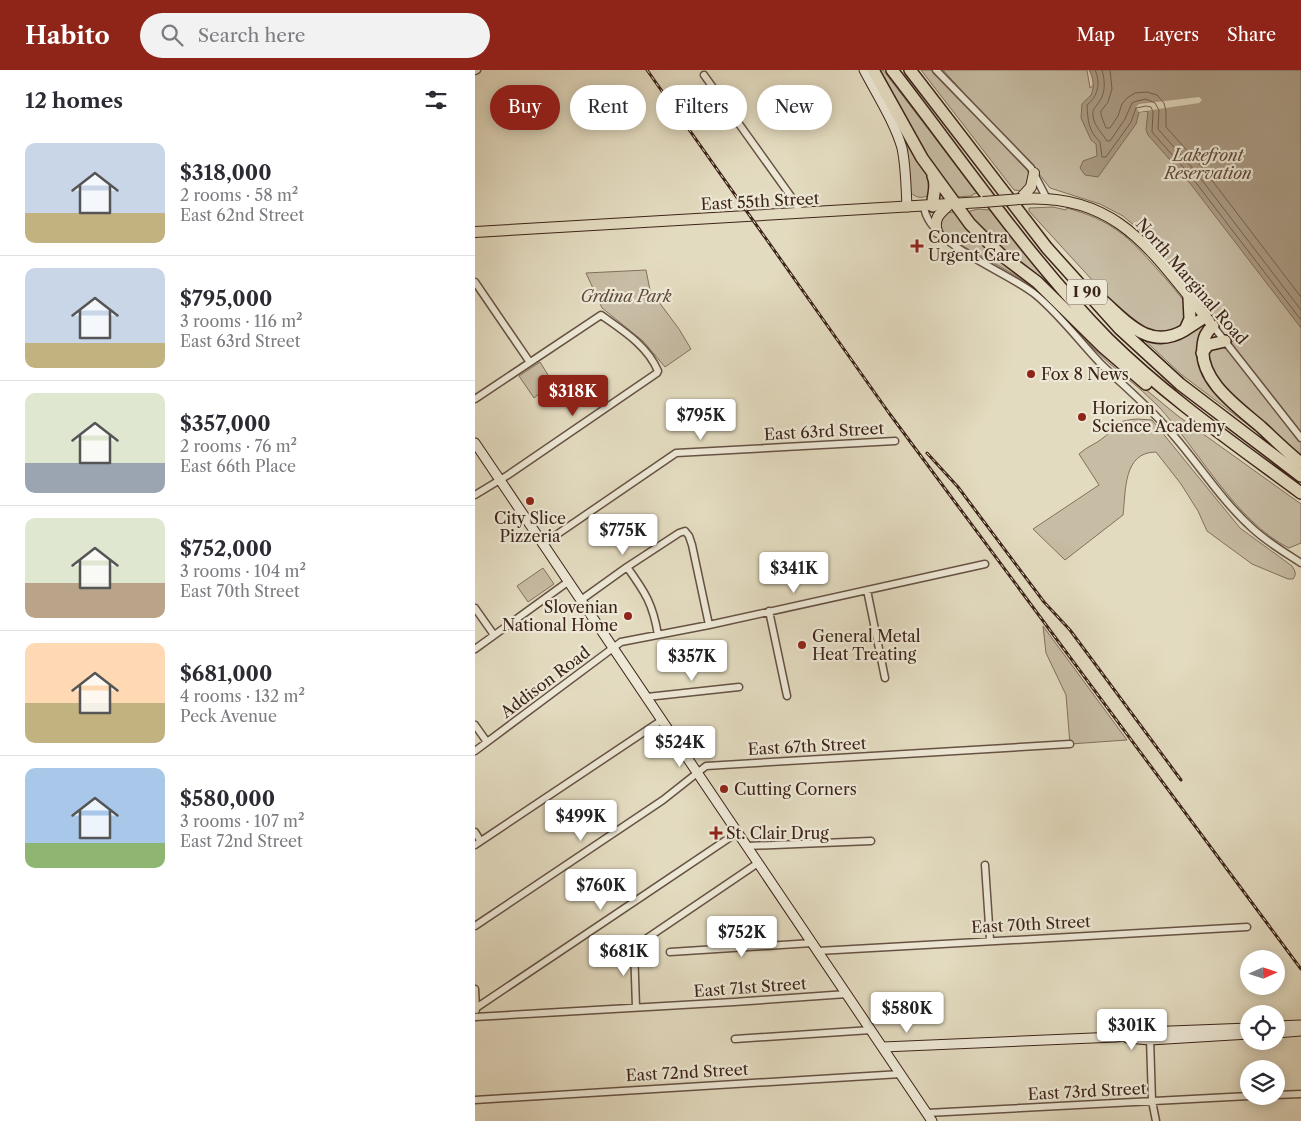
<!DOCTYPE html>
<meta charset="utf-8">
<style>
:root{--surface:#fff;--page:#f2f2f3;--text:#2b2b33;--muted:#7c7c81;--line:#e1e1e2;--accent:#8f2418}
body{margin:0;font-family:"Libre Caslon Text",serif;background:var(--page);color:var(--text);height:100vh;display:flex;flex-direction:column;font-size:19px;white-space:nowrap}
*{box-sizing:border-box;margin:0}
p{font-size:16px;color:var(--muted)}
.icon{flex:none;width:28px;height:28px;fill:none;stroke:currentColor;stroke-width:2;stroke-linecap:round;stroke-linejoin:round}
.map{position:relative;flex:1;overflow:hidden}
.details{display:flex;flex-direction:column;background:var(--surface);width:475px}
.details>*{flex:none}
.banner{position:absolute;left:15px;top:15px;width:475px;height:45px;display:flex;gap:10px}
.needle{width:32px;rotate:87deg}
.tools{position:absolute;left:765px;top:880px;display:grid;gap:10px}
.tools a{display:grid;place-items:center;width:45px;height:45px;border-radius:50%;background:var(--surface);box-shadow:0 2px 12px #0003;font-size:25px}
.price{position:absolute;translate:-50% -42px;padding:0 11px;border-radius:5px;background:#fff;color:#222;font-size:16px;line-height:32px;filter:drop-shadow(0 1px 2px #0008)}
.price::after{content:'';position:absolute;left:50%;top:30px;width:15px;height:11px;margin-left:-8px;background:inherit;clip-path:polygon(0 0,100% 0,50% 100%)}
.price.current{background:var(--accent);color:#fff}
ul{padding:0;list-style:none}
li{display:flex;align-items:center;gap:15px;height:125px;padding:0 25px}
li+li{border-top:1px solid var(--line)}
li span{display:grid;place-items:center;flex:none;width:140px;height:100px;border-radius:10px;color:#555}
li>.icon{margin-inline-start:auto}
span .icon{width:60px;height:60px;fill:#fffc;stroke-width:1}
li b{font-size:21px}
h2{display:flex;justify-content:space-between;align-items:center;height:60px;padding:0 25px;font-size:21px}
.tag{padding:0 18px;border-radius:22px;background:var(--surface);box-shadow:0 2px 12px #0003;font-size:18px;line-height:45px}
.tag.current{background:var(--accent);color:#fff}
header{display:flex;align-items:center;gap:30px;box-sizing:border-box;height:70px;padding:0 25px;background:var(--accent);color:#fff}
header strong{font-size:24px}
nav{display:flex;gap:28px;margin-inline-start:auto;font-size:18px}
.search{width:350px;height:45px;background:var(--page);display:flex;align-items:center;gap:12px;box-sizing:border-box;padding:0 18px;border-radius:28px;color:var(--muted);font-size:19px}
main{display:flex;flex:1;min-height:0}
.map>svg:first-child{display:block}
</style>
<header>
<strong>Habito</strong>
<div class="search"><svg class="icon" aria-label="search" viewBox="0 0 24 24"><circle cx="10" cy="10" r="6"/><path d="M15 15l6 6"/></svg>Search here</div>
<nav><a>Map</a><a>Layers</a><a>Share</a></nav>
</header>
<main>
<section class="details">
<h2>12 homes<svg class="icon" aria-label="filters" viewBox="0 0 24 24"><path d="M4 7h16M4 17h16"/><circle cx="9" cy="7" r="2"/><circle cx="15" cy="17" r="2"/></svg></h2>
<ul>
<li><span style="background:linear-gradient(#c9d6e8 70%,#c2b280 0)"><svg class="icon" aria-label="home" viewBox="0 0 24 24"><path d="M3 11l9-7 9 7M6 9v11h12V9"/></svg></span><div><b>$318,000</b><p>2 rooms · 58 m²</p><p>East 62nd Street</p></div></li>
<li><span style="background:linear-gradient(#c9d6e8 75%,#c2b280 0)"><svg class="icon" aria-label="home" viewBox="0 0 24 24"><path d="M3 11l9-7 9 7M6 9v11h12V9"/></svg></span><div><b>$795,000</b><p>3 rooms · 116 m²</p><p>East 63rd Street</p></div></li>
<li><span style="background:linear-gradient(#dfe7d0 70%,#9aa5b1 0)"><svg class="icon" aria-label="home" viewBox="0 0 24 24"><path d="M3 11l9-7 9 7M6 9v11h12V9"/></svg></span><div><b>$357,000</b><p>2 rooms · 76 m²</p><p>East 66th Place</p></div></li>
<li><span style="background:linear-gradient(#dfe7d0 65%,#b9a48a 0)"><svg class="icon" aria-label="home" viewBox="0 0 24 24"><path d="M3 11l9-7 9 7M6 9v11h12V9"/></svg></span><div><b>$752,000</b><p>3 rooms · 104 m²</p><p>East 70th Street</p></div></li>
<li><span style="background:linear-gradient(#ffd9b3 60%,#c2b280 0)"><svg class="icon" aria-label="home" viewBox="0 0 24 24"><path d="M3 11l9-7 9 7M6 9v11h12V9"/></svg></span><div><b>$681,000</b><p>4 rooms · 132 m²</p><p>Peck Avenue</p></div></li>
<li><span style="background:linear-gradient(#a9c7e8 75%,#8fb573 0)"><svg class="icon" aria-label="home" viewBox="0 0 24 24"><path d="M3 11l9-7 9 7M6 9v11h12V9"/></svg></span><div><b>$580,000</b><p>3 rooms · 107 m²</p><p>East 72nd Street</p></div></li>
</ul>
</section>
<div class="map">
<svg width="826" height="1051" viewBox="0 0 826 1051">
<rect width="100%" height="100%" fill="#e3dbc0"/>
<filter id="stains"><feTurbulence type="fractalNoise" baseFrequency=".004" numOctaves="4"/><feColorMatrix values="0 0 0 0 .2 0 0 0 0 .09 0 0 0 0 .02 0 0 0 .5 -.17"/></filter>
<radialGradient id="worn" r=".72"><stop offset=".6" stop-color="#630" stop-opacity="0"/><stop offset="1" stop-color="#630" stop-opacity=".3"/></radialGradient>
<path fill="#c7bca4" stroke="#82705e" d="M401 0H408L502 123 498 124 497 126 479 127 471 119Z
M446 0H456L552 100C557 110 554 113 546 121L539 120Z
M468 0H612L615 18 637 0H826V387L746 314 735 297 733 279 747 276 750 279 759 270 668 163 648 146 625 134 575 118 558 96 517 54Z
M434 73 456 108V123C449 129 442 129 435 122L429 74Z
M578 137 591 140 592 138C636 150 653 166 682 199 693 211 703 223 712 235V246L707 258 688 264 662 255 629 223 554 141V138Z
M503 139 515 140 574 214 572 217 539 193 493 146 495 141Z
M479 142 485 146 664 314 703 346 826 434V473L814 478C761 452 723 379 683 336 663 315 638 299 618 278 596 256 578 232 553 214 528 196 500 184 474 168L467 162 464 156 468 143Z
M171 200 175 220 204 259 216 279 190 297 168 271 127 238 111 203Z
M727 253 730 256 727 261 729 301 793 370 707 305 665 266 681 270Z
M65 292 78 313 59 328 44 306Z
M662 349 677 350 765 458 817 496C820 501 822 504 818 509H813L777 494 732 461 723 441 706 414 681 382C648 382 651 421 648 445L590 490 558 459 624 415 604 384C611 377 621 374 628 368 644 355 638 351 662 349Z
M68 498 79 514 53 532 42 516Z
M568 556 652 670 595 674 591 625 571 583Z"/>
<path fill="#ab9d87" stroke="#7f6d5b" d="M614 0H826V258L711 108 673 65 671 60 673 41 664 42 661 54 623 107 610 105 605 98 608 91 622 86 621 74 616 70 606 48 607 34C609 31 613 29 616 25 620 17 618 7 614 0Z"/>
<path fill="#e3dbc0" d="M724 27 727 30 724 33 664 42 661 37 664 34Z"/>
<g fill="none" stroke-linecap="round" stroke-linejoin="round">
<path stroke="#746050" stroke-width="1" d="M620 0C626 13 623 26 612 35 613 51 613 60 625 72L627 87H631L656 52 661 38 671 36 676 37 678 42 677 62 715 105 826 250
M627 0C630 10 631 23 624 32 621 37 617 39 618 46 619 56 627 63 632 71H635L650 49 657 33 662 31 671 29 680 33 684 40 683 59 720 101 826 240
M635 0 637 19 633 32 626 41V45L631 58H635L643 46 647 34 652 28 660 23 672 22 682 25 689 33 691 41V57L726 96 826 227"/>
<defs>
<path id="street" d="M461 0 556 98 572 129
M0 1 2 0
M229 5 320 132 326 144
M449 136C452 174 532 201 561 225 585 245 604 271 626 294 651 318 677 339 699 366 725 396 747 431 777 458 792 472 809 482 826 493
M0 212 54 291
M738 256 826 368
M0 329 126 245C147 260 172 275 183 301L182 303 33 405 0 425
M68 474 201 383 420 371
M152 497C170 522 178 534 183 565
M392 520 410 608
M106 530 152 497 204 463 210 461 214 466 217 475 234 555
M0 538 19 565
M294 541 312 626
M0 579 94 511
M172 627 264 617
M0 655 12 672
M0 681 146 572 234 555 510 494
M0 762 5 770
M0 775 187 650
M272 776 396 771
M510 795 515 870
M0 856 188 730 231 696 595 674
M343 881 772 857
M195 882 337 873
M0 919 1 940
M161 937 159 877 283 793
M1 938 263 762
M0 947 259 932 372 924
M675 968 677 1031 681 1051
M260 969 396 960
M801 1025 826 1024
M0 1030 426 1004
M452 1043 774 1026"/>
<path id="secondary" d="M389 0C402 25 419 51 427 78 431 97 431 118 432 137
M0 373 457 1051
M801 956 826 955
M801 963 826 961
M652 968 675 970 774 964
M408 977 641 967 670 962 774 958"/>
<path id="primary" d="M545 129C644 122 678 184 734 251
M545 129 556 117 559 103
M0 162 508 132
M462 162C458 148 465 143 475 134"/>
<path id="highway" d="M398 0 447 88 495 154 525 184 562 212 628 277 671 314
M417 0C486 89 554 189 633 269 692 327 760 374 826 423
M435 0 572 178 645 259 705 314 826 406
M458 136C457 125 463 117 458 106
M628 231C653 253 675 281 710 260L715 249 714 228
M738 256C731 262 729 267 728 276 724 311 763 337 786 357 799 369 812 382 826 393
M710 260 730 247
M727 283 733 275 750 271"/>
</defs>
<use href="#street" stroke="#665243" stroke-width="9"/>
<use href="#secondary" stroke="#3d2419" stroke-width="11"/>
<use href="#primary" stroke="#3d2419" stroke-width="12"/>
<use href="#highway" stroke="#3d2419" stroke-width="14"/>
<use href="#street" stroke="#ede8d6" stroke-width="6"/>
<use href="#secondary" stroke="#ede8d6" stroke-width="9"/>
<use href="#primary" stroke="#e3dbc0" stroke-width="10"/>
<use href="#highway" stroke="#e3dbc0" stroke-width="11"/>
<defs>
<path id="rail" d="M172 0 414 343 826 899
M452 383 483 417 569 532 595 560 706 710"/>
</defs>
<use href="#rail" stroke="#3d2419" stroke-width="3"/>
<use href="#rail" stroke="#ede8d6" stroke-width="1" stroke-dasharray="4" stroke-linecap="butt"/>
<defs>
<path id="primary-bridge" d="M508 132 545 129"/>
</defs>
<use href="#primary-bridge" stroke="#3d2419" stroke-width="12" stroke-linecap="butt"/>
<use href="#primary-bridge" stroke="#e3dbc0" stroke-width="10"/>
</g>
<g fill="#8f2418" stroke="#ede8d6" stroke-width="2">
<path d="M439.5 168.5h5v5h5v5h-5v5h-5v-5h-5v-5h5z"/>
<circle cx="556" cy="304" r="5"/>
<circle cx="607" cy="347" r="5"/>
<circle cx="55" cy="431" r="5"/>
<circle cx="153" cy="546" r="5"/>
<circle cx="327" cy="575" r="5"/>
<circle cx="249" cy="719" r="5"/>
<path d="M238.5 755.5h5v5h5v5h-5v5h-5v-5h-5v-5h5z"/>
</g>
<g text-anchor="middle" stroke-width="4.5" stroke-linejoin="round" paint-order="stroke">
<rect fill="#ede8d6" stroke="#725f52" stroke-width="1" x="592" y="209.5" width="40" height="25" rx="4"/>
<g font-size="15" font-weight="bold" fill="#3d2419">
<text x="612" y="227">I 90</text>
</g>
<g font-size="16" font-style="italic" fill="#604a3c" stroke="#ede8d6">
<text x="733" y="91">Lakefront<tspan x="733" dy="18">Reservation</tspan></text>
<text x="151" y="232">Grdina Park</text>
</g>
<g font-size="16" fill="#3d2419" stroke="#ede8d6">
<text transform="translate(285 131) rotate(-3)" y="6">East 55th Street</text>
<text transform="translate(717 211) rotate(49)" y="6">North Marginal Road</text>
<text transform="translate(349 361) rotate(-3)" y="6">East 63rd Street</text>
<text transform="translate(70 612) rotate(-37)" y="6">Addison Road</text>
<text transform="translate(332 676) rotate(-3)" y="6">East 67th Street</text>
<text transform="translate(556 854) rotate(-3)" y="6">East 70th Street</text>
<text transform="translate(275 917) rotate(-4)" y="6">East 71st Street</text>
<text transform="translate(212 1002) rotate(-3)" y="6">East 72nd Street</text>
<text transform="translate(612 1021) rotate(-3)" y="6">East 73rd Street</text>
</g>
<g font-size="16" fill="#3d2419" stroke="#ede8d6" text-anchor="start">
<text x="453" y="173">Concentra<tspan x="453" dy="18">Urgent Care</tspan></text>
<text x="566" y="310">Fox 8 News</text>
<text x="617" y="344">Horizon<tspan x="617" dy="18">Science Academy</tspan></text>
<text x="55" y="454" text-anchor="middle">City Slice<tspan x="55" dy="18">Pizzeria</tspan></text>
<text x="143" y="543" text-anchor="end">Slovenian<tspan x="143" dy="18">National Home</tspan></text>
<text x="337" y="572">General Metal<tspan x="337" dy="18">Heat Treating</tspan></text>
<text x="259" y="725">Cutting Corners</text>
<text x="251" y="769">St. Clair Drug</text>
</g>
</g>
<rect width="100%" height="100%" filter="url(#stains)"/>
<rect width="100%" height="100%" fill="url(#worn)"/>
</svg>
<div class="tools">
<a><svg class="needle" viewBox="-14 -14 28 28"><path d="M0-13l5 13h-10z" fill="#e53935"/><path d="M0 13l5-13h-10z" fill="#7c7c81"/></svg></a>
<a><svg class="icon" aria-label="locate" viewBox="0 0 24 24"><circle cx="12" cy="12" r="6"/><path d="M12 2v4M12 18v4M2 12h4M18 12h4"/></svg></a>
<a><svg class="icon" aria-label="layers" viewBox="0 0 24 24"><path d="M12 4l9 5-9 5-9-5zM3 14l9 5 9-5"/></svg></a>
</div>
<b class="price current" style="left:98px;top:347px">$318K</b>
<b class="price" style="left:226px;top:371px">$795K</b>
<b class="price" style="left:148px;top:486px">$775K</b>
<b class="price" style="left:319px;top:524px">$341K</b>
<b class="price" style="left:217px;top:612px">$357K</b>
<b class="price" style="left:205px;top:698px">$524K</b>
<b class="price" style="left:106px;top:772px">$499K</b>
<b class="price" style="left:126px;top:841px">$760K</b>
<b class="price" style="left:267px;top:888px">$752K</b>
<b class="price" style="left:149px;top:907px">$681K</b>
<b class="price" style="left:432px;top:964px">$580K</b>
<b class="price" style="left:657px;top:981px">$301K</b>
<div class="banner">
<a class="tag current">Buy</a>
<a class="tag">Rent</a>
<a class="tag">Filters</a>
<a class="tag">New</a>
</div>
</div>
</main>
